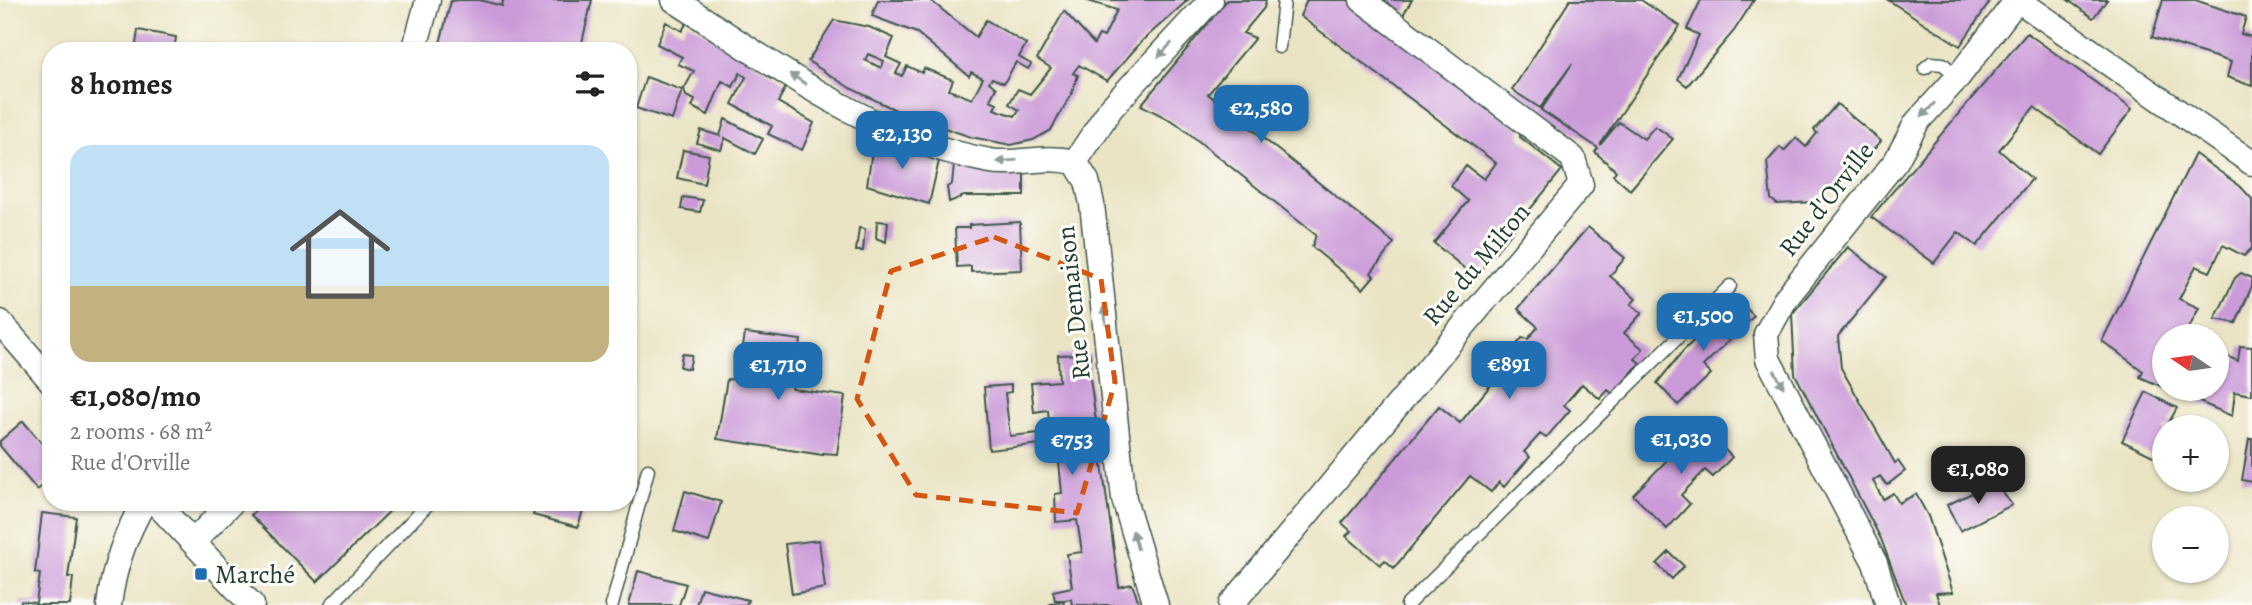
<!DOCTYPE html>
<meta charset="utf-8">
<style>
:root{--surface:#fff;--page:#f6f6f6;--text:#222;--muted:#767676;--line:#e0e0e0;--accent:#1f6fb2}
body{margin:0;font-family:Alegreya,serif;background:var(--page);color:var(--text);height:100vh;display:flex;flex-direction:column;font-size:26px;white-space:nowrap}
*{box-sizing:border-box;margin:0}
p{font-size:23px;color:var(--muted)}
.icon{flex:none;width:38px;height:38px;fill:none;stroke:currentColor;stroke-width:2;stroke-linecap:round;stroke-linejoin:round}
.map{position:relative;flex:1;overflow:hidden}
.drawer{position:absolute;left:42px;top:42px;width:595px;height:469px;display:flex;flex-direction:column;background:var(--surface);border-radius:28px;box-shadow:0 2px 5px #0004}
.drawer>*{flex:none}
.needle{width:46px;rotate:283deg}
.controls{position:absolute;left:2152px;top:324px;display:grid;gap:14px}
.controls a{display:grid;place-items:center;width:77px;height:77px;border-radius:50%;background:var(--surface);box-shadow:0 2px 5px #0004;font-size:35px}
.price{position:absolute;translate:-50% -60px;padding:0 16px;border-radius:14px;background:var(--accent);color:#fff;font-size:23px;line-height:46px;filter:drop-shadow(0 2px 4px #0008)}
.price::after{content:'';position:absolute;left:50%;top:42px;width:21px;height:16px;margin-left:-10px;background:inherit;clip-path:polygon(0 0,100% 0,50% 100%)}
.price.active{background:#222;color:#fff}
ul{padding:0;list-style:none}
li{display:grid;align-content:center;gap:14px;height:371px;padding:0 28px}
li+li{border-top:2px solid var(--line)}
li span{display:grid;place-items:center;height:217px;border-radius:21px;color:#555}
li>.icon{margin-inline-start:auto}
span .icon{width:126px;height:126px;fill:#fffc;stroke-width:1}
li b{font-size:30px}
h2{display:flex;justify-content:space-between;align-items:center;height:84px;padding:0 28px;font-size:30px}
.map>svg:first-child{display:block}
</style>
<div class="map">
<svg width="2252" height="605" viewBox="0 0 2252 605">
<rect width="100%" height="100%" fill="#fdfcf7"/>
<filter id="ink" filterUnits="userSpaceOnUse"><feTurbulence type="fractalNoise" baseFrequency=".0143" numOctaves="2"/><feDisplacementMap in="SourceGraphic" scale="14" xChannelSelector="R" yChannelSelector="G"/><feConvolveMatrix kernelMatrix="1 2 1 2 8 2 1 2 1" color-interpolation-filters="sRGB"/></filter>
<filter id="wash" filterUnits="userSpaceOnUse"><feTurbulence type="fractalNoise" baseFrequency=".00686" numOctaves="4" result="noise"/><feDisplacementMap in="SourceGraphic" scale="28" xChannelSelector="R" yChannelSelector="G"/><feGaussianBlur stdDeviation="1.57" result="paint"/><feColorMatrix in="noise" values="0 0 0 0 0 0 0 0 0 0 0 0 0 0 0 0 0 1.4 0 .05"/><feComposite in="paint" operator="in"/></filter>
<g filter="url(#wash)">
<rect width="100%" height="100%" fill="#eae4c4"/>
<g id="blocks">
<path fill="#cb9bd9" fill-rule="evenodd" d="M458 0H480L502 6 503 0H592L580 51H438L451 1Z
M878 0H930L976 37 986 20 1026 44 1019 57 1031 64 1028 69 1016 62 1004 83 992 78 989 82 996 88 990 100 997 103 994 109 1015 116 1019 110 1009 104 1018 89 1030 94 1051 68 1037 59 1064 11 1094 44 1099 35 1104 37 1117 10 1085 0H1188L1142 41 1107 81 1079 65 1073 73 1078 75 1072 93 1051 130 1033 140 1011 145 971 137 906 115 850 88 808 61 834 20 869 27 894 38 886 57 901 64 896 73 902 76 907 66 922 73 924 68 953 80 949 90 972 99 983 78 971 72 969 76 917 33 872 16ZM868 54 884 61 881 68 865 60Z
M1227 0H1266L1264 8 1243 33 1255 38 1208 94 1394 243 1371 273 1374 276 1363 289 1312 247 1316 235 1176 123 1141 105Z
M1307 0H1349L1521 129 1520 137 1562 170 1475 277 1434 243 1468 201 1451 186 1466 166 1484 179 1496 163 1300 16Z
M1381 0H1412L1403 15Z
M1570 0H1641L1680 26 1600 145 1619 122 1644 139 1655 126 1673 139 1630 190 1613 175 1616 171 1595 152 1598 148 1541 110 1572 64 1540 108 1512 90Z
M1701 0H1754L1734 31 1687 86 1678 79 1699 35 1687 29Z
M1888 0H1984L1989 3 1960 46Z
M2068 0H2107L2093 18Z
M2163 0H2195L2246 17 2241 34 2252 37V86L2227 77 2231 62 2152 37Z
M666 22 682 31 687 22 788 83 778 102 814 123 802 150 768 134 772 126 732 104 746 77 740 73 733 87 722 81 708 115 692 107 695 100 686 96 684 89 694 71 678 64 682 57 657 44Z
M138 30 176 37 174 51H135Z
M2027 33 2132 109 2098 154 2034 107 1999 150 2032 179 1977 246 1958 232 1934 263 1871 217Z
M646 77 682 90 672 120 636 108Z
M1837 104 1881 141 1863 162 1861 160 1835 192 1828 186 1815 202 1777 204 1771 199 1767 162 1780 147 1784 151 1796 138 1806 147 1817 133 1814 130Z
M725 119 763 139 755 154 725 138 721 150 697 143 701 130 720 136Z
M874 137 939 161 929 204 867 185Z
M683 150 709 155 704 184 677 178Z
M2195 154 2240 186 2252 199V248L2244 256 2223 245 2210 272 2196 266 2179 299 2199 308 2185 336H2165V388L2140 377 2143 371 2102 341Z
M954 165 1024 173V196H964L949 202 947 187 952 184Z
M683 197 703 200 700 212 681 209Z
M877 221 888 222 886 242 876 238Z
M1020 222 1022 270 971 272V266L957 267 955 228H969V225Z
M1588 227 1625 258 1610 276 1636 299 1631 304 1642 313 1624 333 1643 349 1635 359 1640 363 1613 394 1608 390 1600 399 1582 384 1564 405 1570 410 1546 438 1540 434 1524 452 1530 457 1504 487 1499 482 1491 492 1470 476 1394 568 1385 560 1380 565 1346 536 1351 531 1342 523 1439 406 1460 423 1515 355 1513 349 1522 338 1528 339 1538 327 1518 309Z
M859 228 865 229 863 251H856Z
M1848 247 1886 277 1838 336 1841 368 1895 463 1898 461 1905 471 1887 485 1880 476 1873 481 1883 499 1893 493 1899 503 1916 494 1928 516 1953 592 1936 593 1940 605H1906L1881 539 1795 374 1792 314Z
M2241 273 2252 278V286L2236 323 2215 319 2235 278Z
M1737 299 1754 316 1703 366 1711 374 1678 405 1657 383 1683 351Z
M745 333 801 340 792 389 845 396 837 454 823 453V455L717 439 727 379 738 380Z
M2240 346 2252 347V395L2235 392 2232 416 2167 388H2217V352L2238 361Z
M682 354 692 355 689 369 680 367Z
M1090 354V378L1119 587 1132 584 1140 605H1072L1071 599 1063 600 1064 605H1048L1063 600H1055L1053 591 1072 587 1067 554 1082 552 1077 520 1056 522 1055 494 1062 493 1057 442 989 450 984 387 1011 385V392L1005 393 1010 436 1050 432 1048 410 1034 412 1031 383 1059 381 1058 355Z
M2146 392 2177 408 2169 422 2179 427H2165V462L2122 441Z
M23 421 51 454V479L37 490 0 446V441Z
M1701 426 1732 457 1713 477 1705 470 1681 495 1690 504 1667 529 1633 495 1671 456V444H1684Z
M2249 439H2252V482L2242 480Z
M1995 482 2012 505 1960 531 1947 505Z
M685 491 721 502 709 542 674 531Z
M263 502H399L317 582 251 515Z
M537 502H574L584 506 578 527 533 515Z
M42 513 76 517 68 577H73L70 605H20L21 601 36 603 40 574 35 573Z
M819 540 825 588 792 594 785 544Z
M1669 552 1684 566 1672 579 1657 564Z
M638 571 686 584 679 605H629Z
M701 588 748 600 746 605H696Z"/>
</g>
</g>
<g filter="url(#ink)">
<use href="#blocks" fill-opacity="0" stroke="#3d564a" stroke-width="2"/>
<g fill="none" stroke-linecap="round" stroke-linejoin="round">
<defs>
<path id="lane" d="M1279 47 1284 0
M1925 68 1931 63 1943 64 1958 77
M331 605 430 502
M612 605 648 470
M1407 605 1730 286"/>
<path id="street" d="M674 0C773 63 872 140 990 161 1018 166 1041 154 1075 162
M2018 0 2252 163
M414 51 428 0
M1075 162 1087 181 1092 204 1124 499 1156 605
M1075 162 1111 108 1211 0
M0 322 51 381
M155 502 252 605
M193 542 232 502
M109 605C114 566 125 536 144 502
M1231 605 1581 185 1573 158 1362 0
M1888 605 1875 563 1768 359 1766 334 1786 298 1896 161 1917 122 1958 77 2017 0"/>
</defs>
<use href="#lane" stroke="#3d564a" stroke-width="15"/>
<use href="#street" stroke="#3d564a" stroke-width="27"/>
<use href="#lane" stroke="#fff" stroke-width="12"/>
<use href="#street" stroke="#fff" stroke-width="24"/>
</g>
<defs><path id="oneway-solid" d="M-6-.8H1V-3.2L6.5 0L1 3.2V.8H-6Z" transform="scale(1.75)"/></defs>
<g fill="#8f9e9a">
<use href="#oneway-solid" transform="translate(1165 50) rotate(133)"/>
<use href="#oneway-solid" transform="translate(798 79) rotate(-147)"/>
<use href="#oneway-solid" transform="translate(1928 110) rotate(132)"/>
<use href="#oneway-solid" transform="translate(1007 161) rotate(175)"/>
<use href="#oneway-solid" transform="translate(1105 315) rotate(-96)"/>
<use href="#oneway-solid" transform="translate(1779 379) rotate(62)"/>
<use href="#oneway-solid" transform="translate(1135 540) rotate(-105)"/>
</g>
</g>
<path fill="none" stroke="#d45610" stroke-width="5" stroke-dasharray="14 9" stroke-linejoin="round" d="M994 237 1101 279 1115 382 1077 513 916 495 857 399 891 271Z"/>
<rect fill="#1f6fb2" stroke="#fdfcf7" stroke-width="2.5" x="194" y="567" width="14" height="14" rx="3.5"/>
<g text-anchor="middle" stroke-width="6" stroke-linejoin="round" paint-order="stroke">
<g font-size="26" fill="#1f3d34" stroke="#fdfcf7">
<text transform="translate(1826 199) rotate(-52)" y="9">Rue d'Orville</text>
<text transform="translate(1476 264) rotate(-50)" y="9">Rue du Milton</text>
<text transform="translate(1073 303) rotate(-96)" y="9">Rue Demaison</text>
</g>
<g font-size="26" fill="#1f3d34" stroke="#fdfcf7" text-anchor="start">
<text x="215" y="583">Marché</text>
</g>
</g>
</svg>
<div class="controls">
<a><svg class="needle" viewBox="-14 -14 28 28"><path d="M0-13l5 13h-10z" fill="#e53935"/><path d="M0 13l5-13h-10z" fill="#767676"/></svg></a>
<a>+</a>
<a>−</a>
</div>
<b class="price" style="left:1261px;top:145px">€2,580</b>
<b class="price" style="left:902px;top:171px">€2,130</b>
<b class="price" style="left:1703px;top:353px">€1,500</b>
<b class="price" style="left:1509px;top:401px">€891</b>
<b class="price" style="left:778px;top:402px">€1,710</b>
<b class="price" style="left:1681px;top:476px">€1,030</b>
<b class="price" style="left:1072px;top:477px">€753</b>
<b class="price active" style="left:1978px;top:506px">€1,080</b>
<section class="drawer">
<h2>8 homes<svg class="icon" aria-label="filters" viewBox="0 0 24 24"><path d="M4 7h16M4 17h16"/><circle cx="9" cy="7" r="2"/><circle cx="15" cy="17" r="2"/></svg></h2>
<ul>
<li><span style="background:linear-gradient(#bfe0f5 65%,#c2b280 0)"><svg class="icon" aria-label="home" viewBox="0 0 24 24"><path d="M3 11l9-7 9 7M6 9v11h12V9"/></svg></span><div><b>€1,080/mo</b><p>2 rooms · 68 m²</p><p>Rue d'Orville</p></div></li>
</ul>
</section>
</div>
